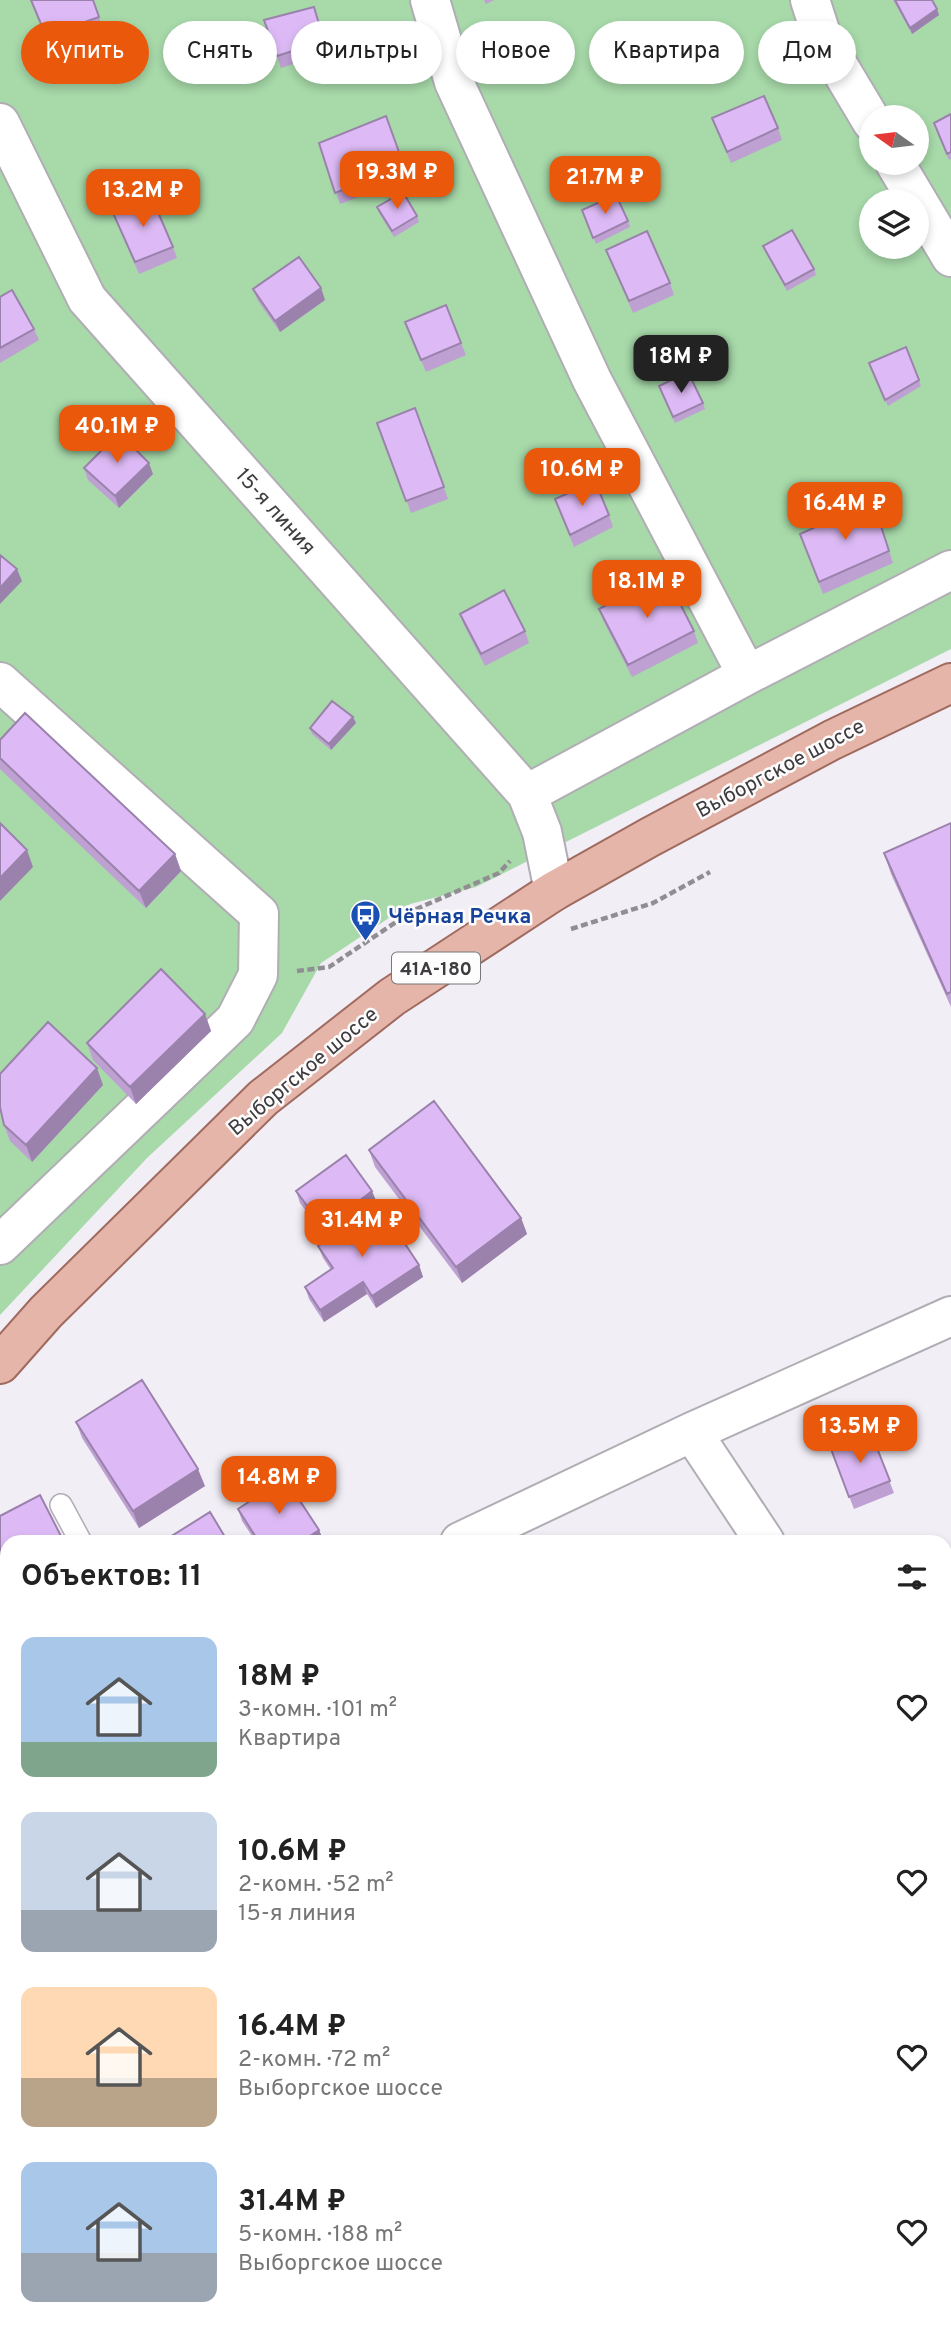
<!DOCTYPE html>
<html lang="ru">
<meta charset="utf-8">
<style>
:root{--surface:#fff;--page:#f6f6f6;--text:#222;--muted:#767676;--accent:#ea580c}
body{margin:0;font-family:Overpass,sans-serif;background:var(--page);color:var(--text);height:100vh;display:flex;flex-direction:column;font-size:26px;white-space:nowrap}
*{box-sizing:border-box;margin:0}
p{font-size:23px;color:var(--muted)}
.icon{flex:none;width:38px;height:38px;fill:none;stroke:currentColor;stroke-width:2;stroke-linecap:round;stroke-linejoin:round}
.map{position:relative;flex:1;overflow:hidden}
.side{position:absolute;left:0px;top:1535px;width:952px;height:800px;display:flex;flex-direction:column;background:var(--surface);border-radius:21px 21px 0 0;box-shadow:0 4px 10px #0003}
.side>*{flex:none}
.top-card{position:absolute;left:21px;top:21px;width:910px;height:63px;display:flex;gap:14px}
.needle{width:46px;rotate:284deg}
.tools{position:absolute;left:859px;top:105px;display:grid;gap:14px}
.tools a{display:grid;place-items:center;width:70px;height:70px;border-radius:50%;background:var(--surface);box-shadow:0 4px 10px #0003;font-size:35px}
.price{position:absolute;translate:-50% -60px;padding:0 16px;border-radius:14px;background:var(--accent);color:#fff;font-size:23px;line-height:46px;filter:drop-shadow(0 2px 4px #0008)}
.price::after{content:'';position:absolute;left:50%;top:42px;width:21px;height:16px;margin-left:-10px;background:inherit;clip-path:polygon(0 0,100% 0,50% 100%)}
.price.selected{background:#222;color:#fff}
ul{padding:0;list-style:none}
li{display:flex;align-items:center;gap:21px;height:175px;padding:0 21px}
li span{display:grid;place-items:center;flex:none;width:196px;height:140px;border-radius:14px;color:#555}
li>.icon{margin-inline-start:auto}
span .icon{width:84px;height:84px;fill:#fffc;stroke-width:1}
li b{font-size:30px}
h2{display:flex;justify-content:space-between;align-items:center;height:84px;padding:0 21px;font-size:30px}
.tag{padding:0 24px;border-radius:32px;background:var(--surface);box-shadow:0 4px 10px #0003;font-size:24px;line-height:63px}
.tag.selected{background:var(--accent);color:#fff}
.map>svg:first-child{display:block}
</style>
<div class="map">
<svg width="951" height="2333" viewBox="0 0 951 2333">
<rect width="100%" height="100%" fill="#f2eef6"/>
<path fill="#a7d9a9" fill-rule="evenodd" d="M0 0H951V649L476 887 410 904 321 963 282 1033 147 1158 0 1315ZM872 117H917V163H872ZM872 201H917V247H872Z"/>
<g fill="none" stroke-linecap="round" stroke-linejoin="round">
<defs>
<path id="service" d="M61 1505 81 1542
M475 2333 484 2328"/>
<path id="minor" d="M430 0 454 82 592 380 747 675
M810 0 823 40 872 122
M0 123 87 299 527 794 542 832 554 891
M895 163 951 257
M0 682 259 914 258 975 235 1020 0 1245
M527 794 747 675 951 570
M692 1432 765 1542
M460 1542 692 1432 951 1316
M0 1772 7 1768
M945 1780 951 1778
M0 1845 7 1857
M945 2302 951 2310
M278 2328 281 2333"/>
<path id="primary" d="M0 1364 46 1312 263 1098 392 997 554 891 650 837 832 740 951 683"/>
</defs>
<use href="#service" stroke="#b1adb4" stroke-width="24"/>
<use href="#minor" stroke="#b1adb4" stroke-width="42"/>
<use href="#primary" stroke="#a06a5f" stroke-width="42"/>
<path stroke="#918e93" stroke-width="4.5" stroke-dasharray="7 3.5" stroke-linecap="butt" d="M571 929 653 903 710 872
M297 971 329 967 414 910 499 873 510 861"/>
<use href="#service" stroke="#fff" stroke-width="21"/>
<use href="#minor" stroke="#fff" stroke-width="38"/>
<use href="#primary" stroke="#e5b5a9" stroke-width="38"/>
</g>
<path fill="#bea0d3" d="M30 0H93L103 29 50 47Z
M484 0H494L486 4Z
M893 0H932L939 15 912 34Z
M314 7 328 53 281 68 264 20Z
M688 34 695 65 674 75 662 47Z
M951 114V159L949 160 936 129Z
M386 116 409 178 340 204 319 143Z
M712 118 778 128 782 140 731 163Z
M377 207 417 216 419 222 394 237 379 213Z
M582 210 628 221 630 227 596 244Z
M113 213 173 247 177 258 139 274Z
M763 246 814 269 816 275 787 291 766 253Z
M606 250 670 283 674 295 633 313Z
M321 288 325 300 280 332 258 301 253 289Z
M0 297 34 329 39 340 0 363Z
M405 322 461 343 466 355 426 372Z
M906 347 921 386 888 406 871 369Z
M659 386 703 403 705 409 675 423Z
M415 408 448 499 411 513 377 423Z
M84 468 153 474 119 508 88 480Z
M555 499 609 515 613 527 574 547Z
M873 501 893 563 823 594 800 534Z
M599 609 694 631 698 643 632 677 603 620Z
M460 614 525 631 529 643 485 666 464 625Z
M353 717 356 723 331 750 312 734 310 728Z
M0 740 175 854 181 871 146 908 0 769Z
M951 823V1007L891 874 884 853Z
M205 1014 211 1031 136 1104 93 1060 87 1043Z
M103 1085 32 1162 10 1141 4 1125Z
M369 1150 521 1218 527 1234 462 1283 375 1167Z
M296 1191 377 1203 328 1240 300 1203Z
M318 1246 419 1265 423 1277 376 1308 367 1294 324 1322 309 1299 305 1287 331 1270 323 1258Z
M76 1422 205 1486 139 1528 82 1438Z
M871 1433 894 1493 854 1509 831 1449Z
M238 1509 319 1530 324 1542H256L242 1521Z
M0 1516 7 1542V1619L0 1606Z
M951 1841V1907L945 1908V1844Z
M0 1867 7 1880V1945L0 1949Z
M945 2058 951 2066V2099L945 2102Z
M59 2328H148L150 2333H62Z
M593 2328H665L667 2333H595Z"/>
<path fill="#9b82ac" d="M937 9 939 15 912 34 910 28Z
M321 288 325 300 280 332 275 321Z
M149 463 153 474 119 508 115 496Z
M17 569 22 581 0 604V588Z
M353 717 356 723 331 750 329 744Z
M27 850 33 867 0 901V878Z
M175 854 181 871 146 908 139 891Z
M205 1014 211 1031 136 1104 130 1087Z
M97 1068 103 1085 32 1162 26 1145Z
M372 1191 377 1203 328 1240 324 1228Z
M521 1218 527 1234 462 1283 456 1267Z
M419 1265 423 1277 376 1308 372 1296Z
M363 1282 367 1294 324 1322 320 1310Z
M198 1469 205 1486 139 1528 133 1511Z
M319 1530 324 1542H301Z
M14 2328H25L17 2333H5Z"/>
<path fill="#ddbaf5" stroke="#9b82ac" stroke-width="2" d="M31 0H93L99 17 46 36Z
M895 0H932L937 9 910 28Z
M314 7 324 41 277 56 264 20Z
M686 28 693 58 671 69 659 41Z
M764 96 778 128 727 152 712 118Z
M951 114V152L947 154 934 123Z
M386 116 404 166 335 193 319 143Z
M403 192 417 216 392 231 377 207Z
M616 195 628 221 593 238 582 210Z
M151 196 173 247 135 262 113 213Z
M792 230 814 269 785 285 763 246Z
M647 231 670 283 629 301 606 250Z
M299 257 321 288 275 321 253 289Z
M12 290 34 329 0 348V297Z
M446 305 461 343 421 360 405 322Z
M906 347 919 380 885 400 869 363Z
M688 372 703 403 673 417 659 386Z
M415 408 444 487 406 501 377 423Z
M119 433 149 463 115 496 84 468Z
M595 481 609 515 570 535 555 499Z
M873 501 889 551 819 582 800 534Z
M0 555 17 569 0 588Z
M665 574 694 631 628 665 599 609Z
M504 590 525 631 481 654 460 614Z
M332 701 353 717 329 744 310 728Z
M25 713 175 854 139 891 0 758V740Z
M0 823 27 850 0 878Z
M951 823V992L947 994 884 853Z
M161 969 205 1014 130 1087 87 1043Z
M48 1022 97 1068 26 1145 4 1125 0 1107V1074Z
M434 1101 521 1218 456 1267 369 1150Z
M346 1155 372 1191 324 1228 296 1191Z
M380 1206 419 1265 372 1296 363 1282 320 1310 305 1287 333 1268 318 1246Z
M142 1380 198 1469 133 1511 76 1422Z
M871 1433 890 1481 849 1497 831 1449Z
M285 1478 319 1530 301 1542H259L238 1509Z
M40 1495 64 1542H7V1614L0 1601V1516Z
M210 1512 228 1542H162Z
M951 1841V1895H945V1844Z
M0 1867 7 1880V1931L0 1935Z
M946 2057 951 2066V2085L945 2088V2058Z
M7 2306V2328H14L5 2333H0V2311Z
M62 2328H139L130 2333H65Z
M169 2328H188L191 2333H159Z
M326 2328H385L387 2331 384 2333H329Z
M594 2328H654L643 2333H597Z"/>
<defs>
<symbol id="bus-pin" viewBox="-11 -11 22 30"><path d="M0 17L-7.5 6A9.5 9.5 0 1 1 7.5 6Z" fill="#1a4fb4" stroke="#fefdfe"/><path d="M-5-6H5V4H4V6H2V4H-2V6H-4V4H-5ZM-3.5-4V0h7V-4ZM-3.5 1.2v1.5H-2V1.2ZM2 1.2v1.5H3.5V1.2Z" fill="#fff"/></symbol>
</defs>
<g fill-rule="evenodd">
<use href="#bus-pin" x="348" y="898" width="35" height="47"/>
</g>
<g text-anchor="middle" stroke-width="5" stroke-linejoin="round" paint-order="stroke">
<rect fill="#fefdfe" stroke="#787678" stroke-width="2" x="392" y="952.5" width="88" height="31" rx="5"/>
<g font-size="19" font-weight="bold" fill="#3e3c3f">
<text x="436" y="975">41А-180</text>
</g>
<g font-size="21" fill="#3e3c3f" stroke="#fefdfe">
<text transform="translate(276 511) rotate(48)" y="7">15-я линия</text>
<text transform="translate(780 768) rotate(-28)" y="7">Выборгское шоссе</text>
<text transform="translate(303 1071) rotate(-40)" y="7">Выборгское шоссе</text>
</g>
<g font-size="21" font-weight="bold" fill="#164399" stroke="#fefdfe" text-anchor="start">
<text x="388" y="923">Чёрная Речка</text>
</g>
</g>
</svg>
<div class="tools">
<a><svg class="needle" viewBox="-14 -14 28 28"><path d="M0-13l5 13h-10z" fill="#e53935"/><path d="M0 13l5-13h-10z" fill="#767676"/></svg></a>
<a><svg class="icon" aria-label="layers" viewBox="0 0 24 24"><path d="M12 4l9 5-9 5-9-5zM3 14l9 5 9-5"/></svg></a>
</div>
<b class="price" style="left:397px;top:211px">19.3M ₽</b>
<b class="price" style="left:605px;top:216px">21.7M ₽</b>
<b class="price" style="left:143px;top:229px">13.2M ₽</b>
<b class="price selected" style="left:681px;top:395px">18M ₽</b>
<b class="price" style="left:117px;top:465px">40.1M ₽</b>
<b class="price" style="left:582px;top:508px">10.6M ₽</b>
<b class="price" style="left:845px;top:542px">16.4M ₽</b>
<b class="price" style="left:647px;top:620px">18.1M ₽</b>
<b class="price" style="left:362px;top:1259px">31.4M ₽</b>
<b class="price" style="left:860px;top:1465px">13.5M ₽</b>
<b class="price" style="left:279px;top:1516px">14.8M ₽</b>
<div class="top-card">
<a class="tag selected">Купить</a>
<a class="tag">Снять</a>
<a class="tag">Фильтры</a>
<a class="tag">Новое</a>
<a class="tag">Квартира</a>
<a class="tag">Дом</a>
</div>
<section class="side">
<h2>Объектов: 11<svg class="icon" aria-label="filters" viewBox="0 0 24 24"><path d="M4 7h16M4 17h16"/><circle cx="9" cy="7" r="2"/><circle cx="15" cy="17" r="2"/></svg></h2>
<ul>
<li><span style="background:linear-gradient(#a9c7e8 75%,#7fa58c 0)"><svg class="icon" aria-label="home" viewBox="0 0 24 24"><path d="M3 11l9-7 9 7M6 9v11h12V9"/></svg></span><div><b>18M ₽</b><p>3-комн. · 101 m²</p><p>Квартира</p></div><svg class="icon" aria-label="heart" viewBox="0 0 24 24"><path d="M12 20l-8-8c-3-5 5-10 8-4 3-6 11-1 8 4z"/></svg></li>
<li><span style="background:linear-gradient(#c9d6e8 70%,#9aa5b1 0)"><svg class="icon" aria-label="home" viewBox="0 0 24 24"><path d="M3 11l9-7 9 7M6 9v11h12V9"/></svg></span><div><b>10.6M ₽</b><p>2-комн. · 52 m²</p><p>15-я линия</p></div><svg class="icon" aria-label="heart" viewBox="0 0 24 24"><path d="M12 20l-8-8c-3-5 5-10 8-4 3-6 11-1 8 4z"/></svg></li>
<li><span style="background:linear-gradient(#ffd9b3 65%,#b9a48a 0)"><svg class="icon" aria-label="home" viewBox="0 0 24 24"><path d="M3 11l9-7 9 7M6 9v11h12V9"/></svg></span><div><b>16.4M ₽</b><p>2-комн. · 72 m²</p><p>Выборгское шоссе</p></div><svg class="icon" aria-label="heart" viewBox="0 0 24 24"><path d="M12 20l-8-8c-3-5 5-10 8-4 3-6 11-1 8 4z"/></svg></li>
<li><span style="background:linear-gradient(#a9c7e8 65%,#9aa5b1 0)"><svg class="icon" aria-label="home" viewBox="0 0 24 24"><path d="M3 11l9-7 9 7M6 9v11h12V9"/></svg></span><div><b>31.4M ₽</b><p>5-комн. · 188 m²</p><p>Выборгское шоссе</p></div><svg class="icon" aria-label="heart" viewBox="0 0 24 24"><path d="M12 20l-8-8c-3-5 5-10 8-4 3-6 11-1 8 4z"/></svg></li>
</ul>
</section>
</div>
